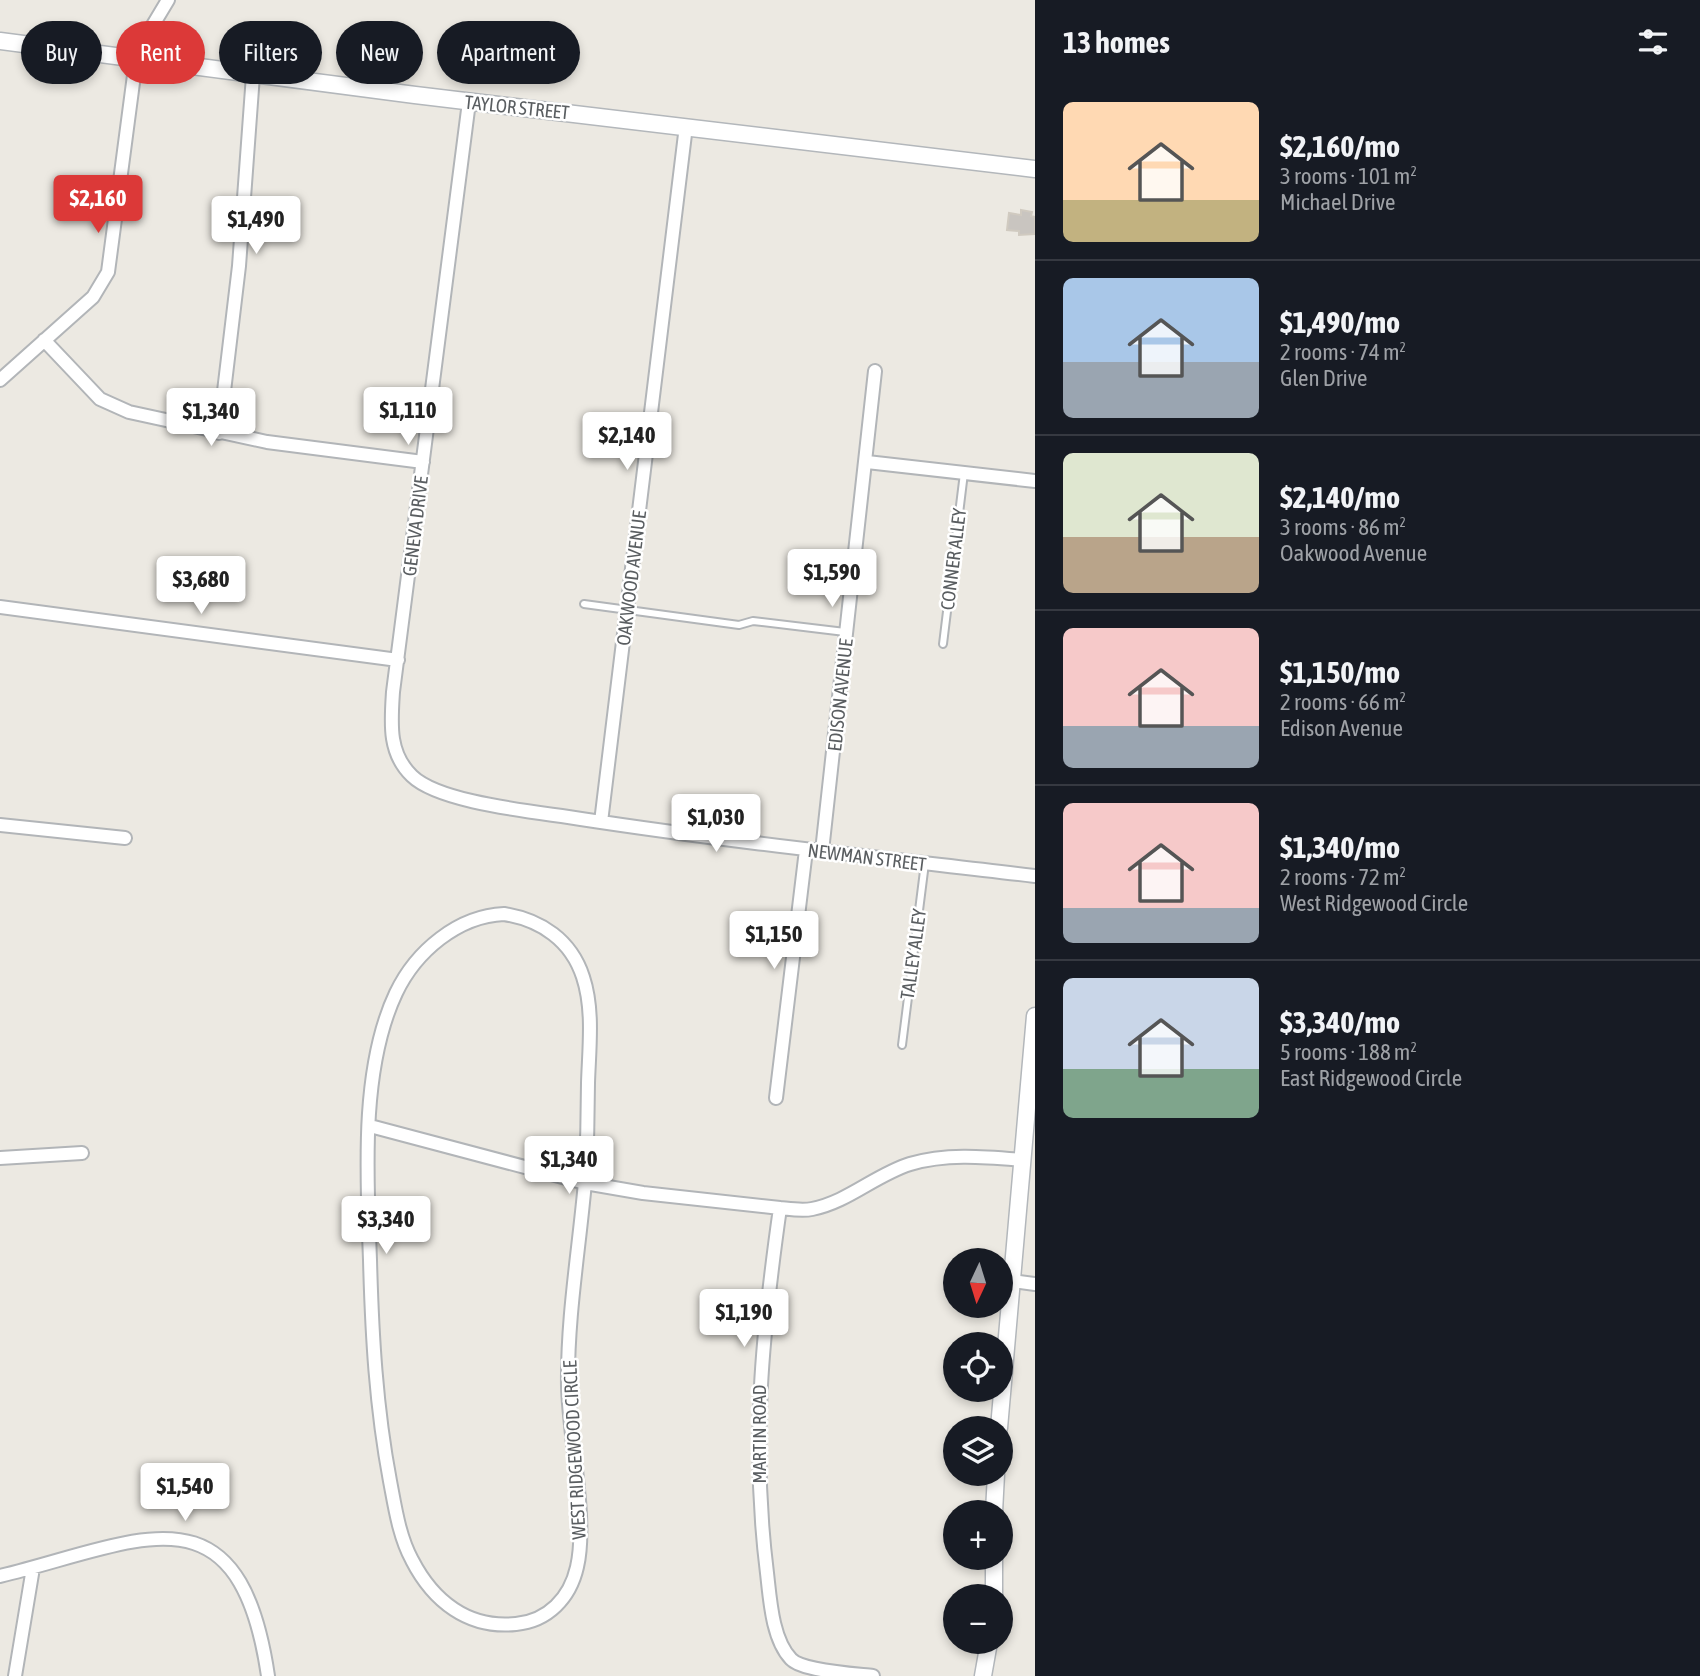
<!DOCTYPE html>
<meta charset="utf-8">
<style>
:root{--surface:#171b24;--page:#242831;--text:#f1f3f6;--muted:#9ea1a6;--line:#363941;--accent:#dc3938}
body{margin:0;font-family:"Asap Condensed",sans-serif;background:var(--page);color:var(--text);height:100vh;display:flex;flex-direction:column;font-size:26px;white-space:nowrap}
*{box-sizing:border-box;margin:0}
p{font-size:23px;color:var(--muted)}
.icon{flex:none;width:38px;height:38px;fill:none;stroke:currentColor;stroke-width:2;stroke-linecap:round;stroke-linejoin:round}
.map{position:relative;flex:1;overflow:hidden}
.sheet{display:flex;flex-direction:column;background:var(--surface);width:665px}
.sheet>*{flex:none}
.hud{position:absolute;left:21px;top:21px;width:665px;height:63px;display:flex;gap:14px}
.needle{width:46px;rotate:184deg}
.buttons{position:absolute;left:943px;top:1248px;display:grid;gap:14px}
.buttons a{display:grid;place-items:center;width:70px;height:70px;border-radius:50%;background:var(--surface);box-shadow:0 4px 10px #0003;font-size:35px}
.price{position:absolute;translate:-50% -60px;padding:0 16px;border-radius:7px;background:#fff;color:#222;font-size:23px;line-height:46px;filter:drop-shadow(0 2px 4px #0008)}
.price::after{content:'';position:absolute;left:50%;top:42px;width:21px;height:16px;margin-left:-10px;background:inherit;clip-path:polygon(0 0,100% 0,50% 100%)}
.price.on{background:var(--accent);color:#fff}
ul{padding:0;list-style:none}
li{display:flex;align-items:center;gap:21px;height:175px;padding:0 28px}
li+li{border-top:2px solid var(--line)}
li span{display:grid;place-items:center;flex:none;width:196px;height:140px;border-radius:10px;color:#555}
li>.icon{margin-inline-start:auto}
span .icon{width:84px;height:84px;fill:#fffc;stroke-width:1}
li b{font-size:30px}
h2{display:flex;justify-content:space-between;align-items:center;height:84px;padding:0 28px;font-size:30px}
.tag{padding:0 24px;border-radius:32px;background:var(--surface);box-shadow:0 4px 10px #0003;font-size:24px;line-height:63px}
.tag.on{background:var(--accent);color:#fff}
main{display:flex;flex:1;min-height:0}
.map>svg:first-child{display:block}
</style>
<main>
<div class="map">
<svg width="1035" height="1676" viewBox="0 0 1035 1676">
<rect width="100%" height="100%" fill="#ece9e2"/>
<path fill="#c9c5c0" stroke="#d0cac0" stroke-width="2" d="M1021 210 1032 212 1031 216 1035 217V234L1019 235V231L1007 230 1009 213 1021 215Z"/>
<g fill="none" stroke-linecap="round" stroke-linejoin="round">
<defs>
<path id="lane" d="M584 604 739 625 753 621 845 632
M943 644 964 473
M902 1045 925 863"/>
<path id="street" d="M141 60 147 35 168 0
M469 102 393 692C391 723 388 753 412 776 441 804 540 812 581 819 732 842 883 858 1035 876
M44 340 100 399 129 412 267 442 423 462
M0 380 93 297 108 272 136 60
M219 433 239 266 253 75
M867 462 1035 481
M0 607 398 660
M601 822 686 126
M0 825 125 838
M822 851 875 371
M504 914C541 920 571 940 583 977 594 1010 589 1049 588 1083 588 1116 587 1149 585 1182 579 1250 567 1318 568 1386 569 1438 588 1520 577 1567 570 1598 548 1621 516 1624 468 1629 433 1601 412 1560 399 1536 395 1507 390 1481 376 1407 372 1335 370 1260 367 1177 360 1069 396 993 416 951 458 916 504 914Z
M776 1098 806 850
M370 1126 585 1183 643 1193 780 1208
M0 1158 82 1153
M1012 1281 1035 1284
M0 1576C139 1542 239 1479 268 1676
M15 1676 33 1568
M873 1676C855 1674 802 1671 791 1659 772 1639 770 1599 767 1573 751 1445 762 1335 780 1208 790 1209 802 1211 812 1209 848 1202 875 1175 910 1164 947 1153 986 1157 1023 1160"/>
<path id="secondary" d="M0 41 415 95 1035 169
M999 1428 1035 1016
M994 1512 996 1474
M994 1596V1558
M983 1676 989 1642"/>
</defs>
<use href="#lane" stroke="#b2b5b8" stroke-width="10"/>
<use href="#street" stroke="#b2b5b8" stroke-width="16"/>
<use href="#secondary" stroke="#b3b7bb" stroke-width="19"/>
<use href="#lane" stroke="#fff" stroke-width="6"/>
<use href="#street" stroke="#fff" stroke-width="12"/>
<use href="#secondary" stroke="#fff" stroke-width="16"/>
</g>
<g text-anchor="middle" stroke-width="5" stroke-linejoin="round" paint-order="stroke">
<g font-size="19" fill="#5a5e61" stroke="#fff">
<text transform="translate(517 107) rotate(6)" y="7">TAYLOR STREET</text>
<text transform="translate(415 526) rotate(-83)" y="7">GENEVA DRIVE</text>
<text transform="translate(953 559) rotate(-83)" y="7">CONNER ALLEY</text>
<text transform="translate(631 578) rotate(-83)" y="7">OAKWOOD AVENUE</text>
<text transform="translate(840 695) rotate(-84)" y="7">EDISON AVENUE</text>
<text transform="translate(867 857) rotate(7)" y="7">NEWMAN STREET</text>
<text transform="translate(913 954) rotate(-82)" y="7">TALLEY ALLEY</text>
<text transform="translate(759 1434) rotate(-90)" y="7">MARTIN ROAD</text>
<text transform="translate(574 1450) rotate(-93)" y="7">WEST RIDGEWOOD CIRCLE</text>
</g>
</g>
</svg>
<div class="buttons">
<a><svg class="needle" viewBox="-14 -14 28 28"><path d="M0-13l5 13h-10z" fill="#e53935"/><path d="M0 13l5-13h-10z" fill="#9ea1a6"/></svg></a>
<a><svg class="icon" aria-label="locate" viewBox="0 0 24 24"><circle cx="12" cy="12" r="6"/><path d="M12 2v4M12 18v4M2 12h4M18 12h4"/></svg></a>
<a><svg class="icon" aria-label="layers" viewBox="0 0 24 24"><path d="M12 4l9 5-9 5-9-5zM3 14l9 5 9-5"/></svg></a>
<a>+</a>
<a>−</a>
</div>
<b class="price on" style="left:98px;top:235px">$2,160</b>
<b class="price" style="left:256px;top:256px">$1,490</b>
<b class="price" style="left:408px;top:447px">$1,110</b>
<b class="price" style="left:211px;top:448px">$1,340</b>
<b class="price" style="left:627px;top:472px">$2,140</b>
<b class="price" style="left:832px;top:609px">$1,590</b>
<b class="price" style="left:201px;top:616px">$3,680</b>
<b class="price" style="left:716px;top:854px">$1,030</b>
<b class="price" style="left:774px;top:971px">$1,150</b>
<b class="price" style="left:569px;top:1196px">$1,340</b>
<b class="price" style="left:386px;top:1256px">$3,340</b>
<b class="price" style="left:744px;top:1349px">$1,190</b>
<b class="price" style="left:185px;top:1523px">$1,540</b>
<div class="hud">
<a class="tag">Buy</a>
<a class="tag on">Rent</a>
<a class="tag">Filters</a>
<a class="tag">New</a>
<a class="tag">Apartment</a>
</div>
</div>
<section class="sheet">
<h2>13 homes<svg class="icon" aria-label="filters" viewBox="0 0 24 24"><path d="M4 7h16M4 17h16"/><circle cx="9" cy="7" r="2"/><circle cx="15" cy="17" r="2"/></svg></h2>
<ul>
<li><span style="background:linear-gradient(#ffd9b3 70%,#c2b280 0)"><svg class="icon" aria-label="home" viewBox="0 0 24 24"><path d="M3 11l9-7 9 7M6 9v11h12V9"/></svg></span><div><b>$2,160/mo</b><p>3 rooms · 101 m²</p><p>Michael Drive</p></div></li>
<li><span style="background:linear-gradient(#a9c7e8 60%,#9aa5b1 0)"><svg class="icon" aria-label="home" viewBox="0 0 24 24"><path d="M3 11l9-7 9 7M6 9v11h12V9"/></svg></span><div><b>$1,490/mo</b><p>2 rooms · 74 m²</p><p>Glen Drive</p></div></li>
<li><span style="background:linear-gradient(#dfe7d0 60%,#b9a48a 0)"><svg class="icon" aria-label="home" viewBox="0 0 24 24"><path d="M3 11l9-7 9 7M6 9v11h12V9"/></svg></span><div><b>$2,140/mo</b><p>3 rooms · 86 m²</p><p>Oakwood Avenue</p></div></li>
<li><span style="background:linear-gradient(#f6c9c9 70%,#9aa5b1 0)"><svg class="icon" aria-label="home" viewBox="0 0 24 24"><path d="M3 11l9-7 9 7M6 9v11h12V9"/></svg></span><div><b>$1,150/mo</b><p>2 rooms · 66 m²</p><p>Edison Avenue</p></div></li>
<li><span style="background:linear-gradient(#f6c9c9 75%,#9aa5b1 0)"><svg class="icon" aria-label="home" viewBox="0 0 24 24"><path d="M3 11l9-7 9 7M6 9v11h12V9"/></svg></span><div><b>$1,340/mo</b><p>2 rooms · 72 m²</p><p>West Ridgewood Circle</p></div></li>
<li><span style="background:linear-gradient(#c9d6e8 65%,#7fa58c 0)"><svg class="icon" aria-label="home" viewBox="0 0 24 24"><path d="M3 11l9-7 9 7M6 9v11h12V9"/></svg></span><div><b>$3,340/mo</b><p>5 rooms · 188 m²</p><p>East Ridgewood Circle</p></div></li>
</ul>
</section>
</main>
